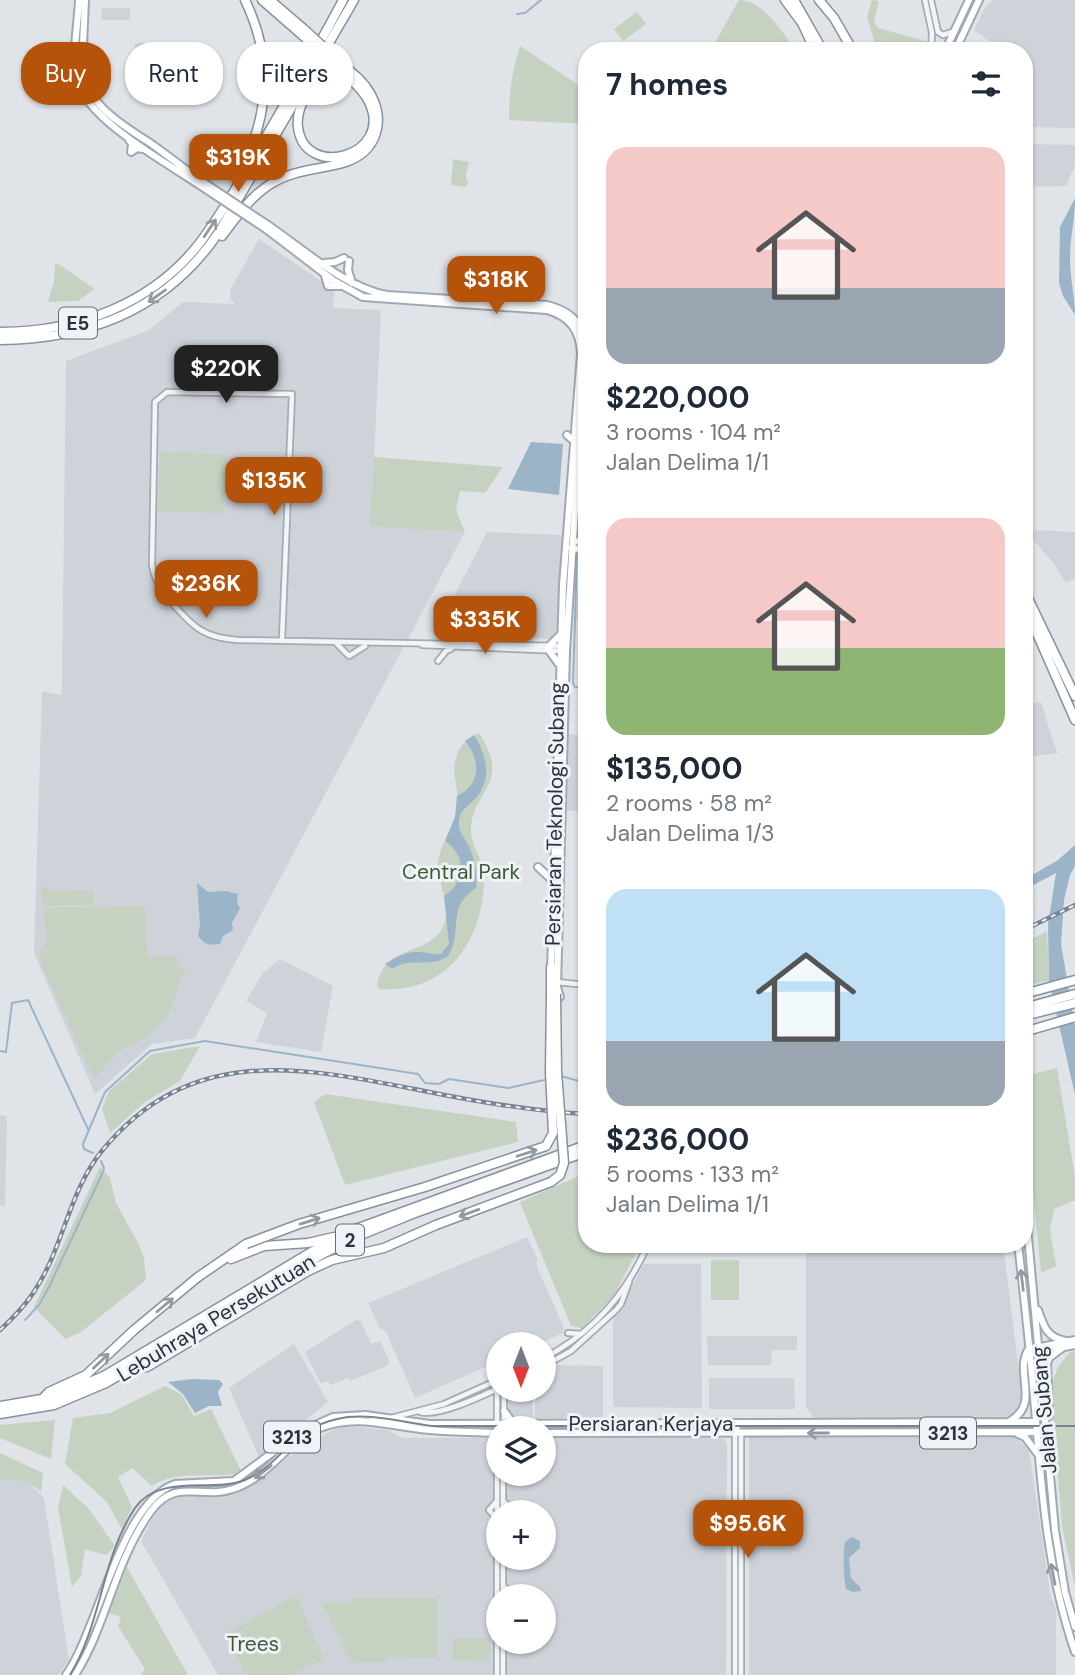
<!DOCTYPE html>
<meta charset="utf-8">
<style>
:root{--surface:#fff;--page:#f2f2f3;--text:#1f2937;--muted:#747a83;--accent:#b45309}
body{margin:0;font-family:"DM Sans",sans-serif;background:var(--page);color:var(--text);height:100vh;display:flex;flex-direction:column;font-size:26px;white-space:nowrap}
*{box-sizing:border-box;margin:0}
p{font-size:23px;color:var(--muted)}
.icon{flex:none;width:38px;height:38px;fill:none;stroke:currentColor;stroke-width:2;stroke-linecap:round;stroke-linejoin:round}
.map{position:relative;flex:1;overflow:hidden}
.drawer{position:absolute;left:578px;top:42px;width:455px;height:1211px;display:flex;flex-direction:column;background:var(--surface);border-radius:28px;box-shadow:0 2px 5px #0004}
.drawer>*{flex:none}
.hud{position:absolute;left:21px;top:42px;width:452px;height:63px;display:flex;gap:14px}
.needle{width:46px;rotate:180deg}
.tools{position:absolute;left:486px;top:1332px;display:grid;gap:14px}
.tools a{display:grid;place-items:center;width:70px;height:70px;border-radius:50%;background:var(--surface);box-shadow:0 2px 5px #0004;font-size:35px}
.price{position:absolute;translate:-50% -60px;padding:0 16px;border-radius:14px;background:var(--accent);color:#fff;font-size:23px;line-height:46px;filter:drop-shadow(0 2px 4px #0008)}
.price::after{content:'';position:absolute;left:50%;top:42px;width:21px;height:16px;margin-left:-10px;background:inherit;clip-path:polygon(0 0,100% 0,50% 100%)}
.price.active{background:#222;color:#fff}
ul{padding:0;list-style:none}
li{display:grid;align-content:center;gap:14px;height:371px;padding:0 28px}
li span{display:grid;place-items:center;height:217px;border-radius:21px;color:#555}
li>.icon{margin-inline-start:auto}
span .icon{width:126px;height:126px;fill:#fffc;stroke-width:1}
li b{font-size:30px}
h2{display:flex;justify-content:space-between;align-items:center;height:84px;padding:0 28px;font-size:30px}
.tag{padding:0 24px;border-radius:28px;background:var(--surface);box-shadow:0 2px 5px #0004;font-size:24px;line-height:63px}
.tag.active{background:var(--accent);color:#fff}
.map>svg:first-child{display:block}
</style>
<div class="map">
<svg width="1075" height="1675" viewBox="0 0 1075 1675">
<rect width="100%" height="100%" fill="#e0e4e8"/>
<path fill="#ced3da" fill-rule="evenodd" d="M993 0H1075V128L1024 127V51H987L991 42 974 30 986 6Z
M102 8H130V20H101Z
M1024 144 1075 145V165L1066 186 1024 187Z
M259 239 334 290 333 308 381 310 371 525 465 532 195 1038 152 1044 95 1094 34 953 42 691 61 695 62 684 66 361 149 330 183 302 235 304 230 299V290Z
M1036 530 1075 532V579L1065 582 1055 565 1031 537 1033 531Z
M487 532 562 535 557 630 550 639 434 635Z
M586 553V684L579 683 582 620 576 619 579 555Z
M1041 702 1057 753 1024 758V705Z
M568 734 586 735V811H566Z
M280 959 333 986 321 1052 256 1042 267 1013 246 1001 262 974Z
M0 1115 7 1116 5 1207 0 1205Z
M527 1237 537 1258V1267L564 1328 563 1333 538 1344H499V1361L415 1398 386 1332 379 1327 368 1303Z
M835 1244H1003L1022 1396 1016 1412 1001 1419H815L806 1408V1254Z
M644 1264H701L702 1408 613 1407V1320Z
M356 1320 361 1321 371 1344 380 1341 389 1361 387 1366 350 1381 348 1378 332 1385 327 1381 321 1384 305 1352Z
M707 1336H797V1350H772L771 1365H708Z
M294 1344 328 1402 259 1457 229 1388Z
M558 1365 603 1366V1418H535V1390H544V1371Z
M709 1378H794L795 1409H709Z
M509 1390H533V1419L510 1418 508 1415Z
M347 1426 388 1430 403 1438H499V1474H544V1438H724L727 1445 726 1675H218L141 1541 150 1523 160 1507 175 1497 215 1496 238 1493 306 1445 334 1429ZM499 1512H544V1558H499ZM499 1596H544V1642H499Z
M749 1436H1015L1029 1450 1050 1593 1056 1610V1675H749Z
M0 1464 25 1479 44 1498 69 1660 58 1675H0Z"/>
<path fill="#c6d2c1" d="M739 0C763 0 783 33 796 51H710Z
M872 0 879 1 874 22 878 28 929 42 927 51H877L867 17Z
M637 12 646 24 623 41 614 29Z
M138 43H176L180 61 182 96 179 98 135 66V45Z
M520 46 586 90V124L509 120C509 93 512 71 520 46Z
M453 159 469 162 466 176 468 183 465 187 451 185Z
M57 263 95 289 78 301 48 302 54 281 55 265Z
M160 452 226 454 224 513 158 511Z
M374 457 503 467 485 493 460 491 456 510 465 532 370 526Z
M479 733C514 786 469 791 471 833 472 848 483 859 484 873 486 937 449 994 380 989L377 986C383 939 442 959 446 915 447 899 439 883 438 868 437 846 455 828 457 807 460 788 450 773 457 755 461 743 469 738 479 733Z
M41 885 52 891 93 890V905L43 906Z
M145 906 147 956 179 957 178 966 186 968 167 1017 148 1037 119 1051 94 1079 41 964 39 956 47 938 43 908Z
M1047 931 1049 981 1028 985 1024 984V943Z
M200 1046 180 1081 145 1102 110 1133 102 1109 109 1091 152 1054Z
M1057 1068 1075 1177V1200L1054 1209 1050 1230 1056 1266 1041 1273 1024 1100V1076Z
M325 1094 516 1122 518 1142 345 1185 314 1102Z
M100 1167 110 1178 116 1203 138 1243 144 1258 146 1280 81 1332 65 1339 34 1307Z
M586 1173V1244H641L614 1295 582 1328 571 1326 520 1202Z
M711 1260H739V1300H711Z
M1075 1351V1587L1062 1526 1051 1386 1058 1367 1070 1352Z
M165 1386 182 1395 194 1416 211 1409 242 1473C212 1479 177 1469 152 1486L132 1468 118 1477 132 1507 122 1530 107 1502 65 1464 73 1418 110 1413Z
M55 1420 51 1459 0 1438V1425Z
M0 1453 43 1473 41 1492C30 1481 15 1479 0 1480Z
M63 1485 89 1509 115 1546 106 1555 85 1549 81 1576 72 1587 58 1508Z
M127 1567 188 1675H141L145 1669 118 1626 121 1617 109 1613Z
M296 1595 324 1659 291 1675H246L225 1634Z
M353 1598H437V1658L387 1657 386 1662 351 1663 322 1603H352Z
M453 1638H490V1661L452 1660Z"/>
<path fill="#9bb4c8" d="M1075 198C1075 219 1070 238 1070 259 1070 279 1075 296 1075 315L1063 296 1059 283 1060 227Z
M531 442 563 444 559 495 508 489Z
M474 735C487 755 493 781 474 800 467 807 460 810 459 821 458 830 462 834 466 841 474 855 478 872 476 888 445 908 464 930 448 956 430 969 410 956 392 969L385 964C395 958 406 951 418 952 426 952 432 955 441 954L449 944 444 896C466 882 467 856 445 841L455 817 457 796C481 785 481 760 465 741Z
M1075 845V866L1070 875 1064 900 1061 944 1075 1027V1095L1049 981 1048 925 1056 873 1024 890V880L1058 860Z
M197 883 208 892 226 891 238 894 237 903 240 908 232 923 233 930 223 936 220 944C210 946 204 944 198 936L200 925Z
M192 1379 219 1380 223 1384 218 1392 222 1406H209L195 1413 183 1394 168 1382Z
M852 1537 860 1541V1548L849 1558 851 1578 860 1587 861 1591 853 1592 846 1589C843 1573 843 1557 845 1542Z"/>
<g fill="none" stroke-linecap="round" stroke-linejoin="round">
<path stroke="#9bb4c8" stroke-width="2" d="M517 14 525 13 541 0
M577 554 573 683 575 687 586 688
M0 1051 6 1052 12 1003 28 1000 88 1129
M561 1076 586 1083
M93 1153 84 1149 83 1144 105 1092 150 1051 205 1041 418 1074 425 1083 439 1084 449 1079 508 1088 549 1079
M25 1320 39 1305 49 1287 103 1172 104 1168 101 1161"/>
<defs>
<path id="minor" d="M925 0 932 33 931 51
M931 0 938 32 943 35 952 32
M282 640 292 394 167 392 155 402 152 565C155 582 162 591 173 604 194 628 205 638 238 640L564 646
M337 644 349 656 365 646
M422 645 564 651
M438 661 446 651 451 649
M557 982 586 985
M568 1333 581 1334
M544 1358C592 1333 627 1293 648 1244
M544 1366 571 1351 616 1310 621 1304 629 1282
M497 1381V1675
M420 1412C438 1417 480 1397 497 1389
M391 1418 444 1404 498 1380
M504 1428V1390
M741 1432V1675
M503 1501 513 1510 509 1512
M496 1502 489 1510 497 1519
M503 1512V1474
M503 1558V1596
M503 1586 512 1593 507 1596
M503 1642V1675
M735 1675V1433L739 1424"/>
<path id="major" d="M79 0C78 25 71 56 78 81 87 119 162 160 195 182
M85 0 82 68C88 107 123 125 153 145 168 156 183 167 197 178
M945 51 969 0
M955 51 979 0
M129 140 132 144 131 152 137 148 143 149
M268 225C303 249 346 288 387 295L547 305C575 312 584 326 585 354L566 651 557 987 560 997
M266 229 334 281 363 297 547 310C570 317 580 330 581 354L563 585 551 970
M349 261 348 270 352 283
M324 263 335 262 344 258
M325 276 328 286H340
M567 435 575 442
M573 541 586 542
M572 548 586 549
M550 645 561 634
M548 649 558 663
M538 867 552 880
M1024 1193 1055 1530 1065 1592 1075 1627
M1018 1244C1025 1303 1031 1361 1036 1420 1042 1499 1049 1577 1075 1652
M1038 1310C1044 1327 1047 1338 1066 1341
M1036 1348 1075 1340
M1036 1351 1039 1352 1075 1345
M504 1411 513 1423
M1049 1416 1047 1363 1050 1357 1062 1348
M1010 1421C1042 1403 1012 1370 1030 1347
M544 1433 1037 1432
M1018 1434 1025 1437 1037 1453
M66 1675C99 1629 120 1503 175 1484L234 1481 300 1432 333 1417 365 1415 430 1424 1036 1422
M75 1675C107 1625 114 1562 151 1511 176 1477 201 1500 233 1489 268 1478 287 1441 320 1428 356 1413 392 1427 430 1430 452 1432 476 1432 499 1433"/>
<path id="highway" d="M262 0 301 34
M270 0 305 30
M785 0 802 23 815 51
M794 0 823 51
M819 0 834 18 853 51
M307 90C303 102 296 114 298 127 304 181 395 156 369 102 363 89 350 79 340 69
M244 165C270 109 272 56 245 0
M222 236C236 218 249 198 269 185 293 169 320 170 346 162 377 151 386 121 370 93 364 82 354 74 344 66
M0 332C77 332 154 304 202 240 225 208 245 174 264 140 291 94 318 47 343 0
M0 340C91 339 167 309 219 232L354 0
M1024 590 1075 696
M1024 604 1075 720
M1024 994 1075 980
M551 995V967
M1024 1008 1075 994
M1024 1016 1075 1003
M1024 1032 1075 1017
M231 1259 264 1246 308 1243 334 1237
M135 1368 147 1367 308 1271 332 1260 384 1248 436 1225
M43 1398 49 1392 86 1375 134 1330 198 1277 246 1244
M0 1406 53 1397 104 1376 313 1251 353 1230 586 1145
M0 1414 54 1405 106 1383 319 1256 356 1237 415 1213 586 1152"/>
</defs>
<use href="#minor" stroke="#a5abb2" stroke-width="8"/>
<use href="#major" stroke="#9fa9b4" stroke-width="10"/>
<use href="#highway" stroke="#87929f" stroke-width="11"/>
<use href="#minor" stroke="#f2f4f7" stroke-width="4.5"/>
<use href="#major" stroke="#fff" stroke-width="6"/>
<use href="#highway" stroke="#fff" stroke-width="8"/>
<path stroke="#798492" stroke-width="2" d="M70 1675C102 1623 101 1559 135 1508 159 1473 212 1493 245 1480 281 1465 291 1429 337 1419 367 1412 401 1422 432 1426H1075"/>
<defs>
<path id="rail" d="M1024 930 1075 905
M0 1330C13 1318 26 1305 35 1290 63 1248 69 1192 101 1152 191 1042 302 1067 424 1091 478 1102 531 1111 586 1114"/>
</defs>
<use href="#rail" stroke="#798492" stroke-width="4.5"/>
<use href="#rail" stroke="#eff2f6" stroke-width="2" stroke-dasharray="5" stroke-linecap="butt"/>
<defs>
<path id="major-bridge" d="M197 178 268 225
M195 182 266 229"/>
<path id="highway-bridge" d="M305 30 344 66
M301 34 340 69
M436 1225 551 1182 560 1175 564 1163 557 1072 556 994
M246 1244 299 1224 425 1187 546 1146 553 1133 550 1072 551 995"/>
</defs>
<use href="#major-bridge" stroke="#9fa9b4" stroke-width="10" stroke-linecap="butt"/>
<use href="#highway-bridge" stroke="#87929f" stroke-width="11" stroke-linecap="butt"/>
<use href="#major-bridge" stroke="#fff" stroke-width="6"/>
<use href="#highway-bridge" stroke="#fff" stroke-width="8"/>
</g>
<defs><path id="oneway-shaft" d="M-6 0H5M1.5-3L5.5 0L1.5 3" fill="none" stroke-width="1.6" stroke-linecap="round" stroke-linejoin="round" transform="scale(1.75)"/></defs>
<g stroke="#94989f">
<use href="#oneway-shaft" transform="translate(210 228) rotate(-56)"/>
<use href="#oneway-shaft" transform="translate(157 296) rotate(145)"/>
<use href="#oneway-shaft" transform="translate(527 1153) rotate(-18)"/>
<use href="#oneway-shaft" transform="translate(469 1213) rotate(160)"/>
<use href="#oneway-shaft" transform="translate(310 1221) rotate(-17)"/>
<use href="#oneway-shaft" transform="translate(1022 1280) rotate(-97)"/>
<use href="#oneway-shaft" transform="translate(165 1305) rotate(-40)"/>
<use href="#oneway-shaft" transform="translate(101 1361) rotate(-43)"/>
<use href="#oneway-shaft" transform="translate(818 1433) rotate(180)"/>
<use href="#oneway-shaft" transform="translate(263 1472) rotate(142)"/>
<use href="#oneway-shaft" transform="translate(1053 1574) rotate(-101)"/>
</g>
<g text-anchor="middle" stroke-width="6" stroke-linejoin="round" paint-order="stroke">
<g fill="#eff2f6" stroke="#646c76" stroke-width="2">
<rect x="59" y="307.5" width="38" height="31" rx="5"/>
<rect x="336" y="1224.5" width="28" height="31" rx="5"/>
<rect x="920" y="1417.5" width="56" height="31" rx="5"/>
<rect x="264" y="1421.5" width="56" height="31" rx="5"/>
</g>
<g font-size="19" font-weight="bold" fill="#29323f">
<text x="78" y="330">E5</text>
<text x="350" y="1247">2</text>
<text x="948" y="1440">3213</text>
<text x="292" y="1444">3213</text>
</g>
<g font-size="21" fill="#29323f" stroke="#eff2f6">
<text transform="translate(555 814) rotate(-89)" y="7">Persiaran Teknologi Subang</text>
<text transform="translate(216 1318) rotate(-31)" y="7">Lebuhraya Persekutuan</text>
<text transform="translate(1044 1410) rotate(-95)" y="7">Jalan Subang</text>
<text x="651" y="1431">Persiaran Kerjaya</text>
</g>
<g font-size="21" fill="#3f5b36" stroke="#eff2f6">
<text x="461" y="879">Central Park</text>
<text x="253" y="1651">Trees</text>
</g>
</g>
</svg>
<div class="tools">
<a><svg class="needle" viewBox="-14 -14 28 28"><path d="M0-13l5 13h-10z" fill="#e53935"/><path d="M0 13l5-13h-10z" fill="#747a83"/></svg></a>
<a><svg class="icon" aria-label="layers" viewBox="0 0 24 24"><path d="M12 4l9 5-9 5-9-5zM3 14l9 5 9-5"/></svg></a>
<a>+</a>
<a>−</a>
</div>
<b class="price" style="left:238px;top:194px">$319K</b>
<b class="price" style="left:496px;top:316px">$318K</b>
<b class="price active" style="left:226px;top:405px">$220K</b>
<b class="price" style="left:274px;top:517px">$135K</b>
<b class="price" style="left:206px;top:620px">$236K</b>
<b class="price" style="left:485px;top:656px">$335K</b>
<b class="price" style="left:748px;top:1560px">$95.6K</b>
<div class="hud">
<a class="tag active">Buy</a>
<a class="tag">Rent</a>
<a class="tag">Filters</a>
</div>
<section class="drawer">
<h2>7 homes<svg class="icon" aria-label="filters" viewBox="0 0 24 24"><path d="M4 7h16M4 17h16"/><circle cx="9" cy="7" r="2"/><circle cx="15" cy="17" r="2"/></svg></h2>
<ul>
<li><span style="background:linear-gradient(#f6c9c9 65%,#9aa5b1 0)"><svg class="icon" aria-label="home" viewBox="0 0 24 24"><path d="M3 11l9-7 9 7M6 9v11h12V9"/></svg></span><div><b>$220,000</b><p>3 rooms · 104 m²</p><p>Jalan Delima 1/1</p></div></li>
<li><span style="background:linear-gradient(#f6c9c9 60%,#8fb573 0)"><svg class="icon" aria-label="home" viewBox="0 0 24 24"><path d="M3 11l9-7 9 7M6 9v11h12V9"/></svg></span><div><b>$135,000</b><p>2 rooms · 58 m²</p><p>Jalan Delima 1/3</p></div></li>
<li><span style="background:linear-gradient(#bfe0f5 70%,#9aa5b1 0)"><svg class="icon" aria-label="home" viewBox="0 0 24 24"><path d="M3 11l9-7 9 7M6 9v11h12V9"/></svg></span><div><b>$236,000</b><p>5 rooms · 133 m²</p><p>Jalan Delima 1/1</p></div></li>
</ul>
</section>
</div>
